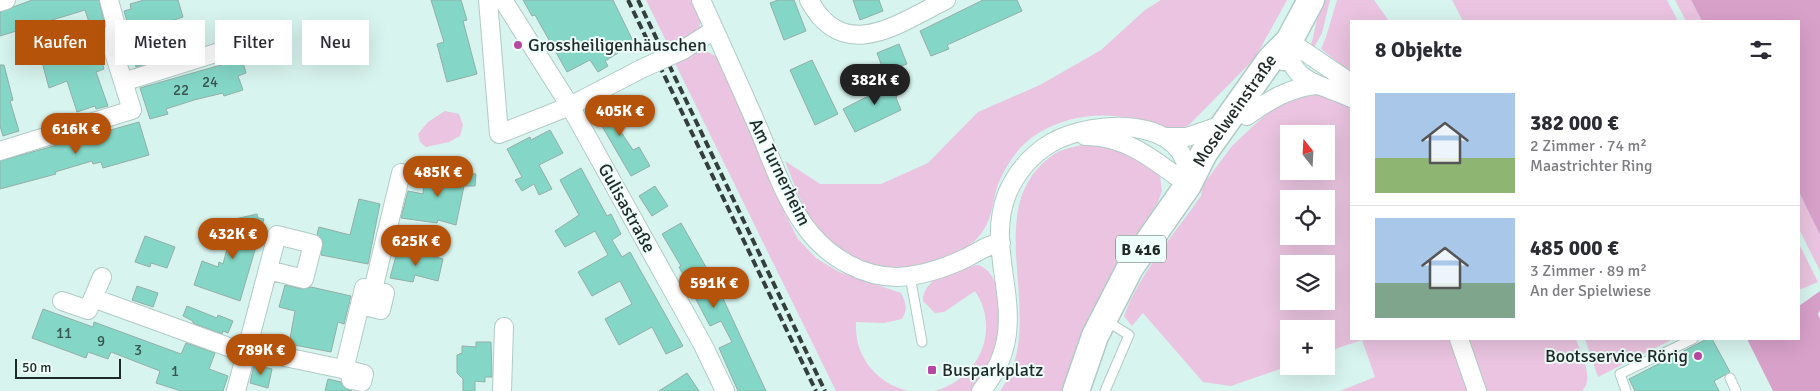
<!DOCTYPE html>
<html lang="de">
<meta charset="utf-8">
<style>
:root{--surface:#fff;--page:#f7f7f7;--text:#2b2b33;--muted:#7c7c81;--line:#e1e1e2;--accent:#b45309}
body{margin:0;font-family:Signika,sans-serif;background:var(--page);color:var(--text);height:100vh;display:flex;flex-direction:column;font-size:19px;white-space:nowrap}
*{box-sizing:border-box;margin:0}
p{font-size:16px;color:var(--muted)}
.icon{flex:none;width:28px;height:28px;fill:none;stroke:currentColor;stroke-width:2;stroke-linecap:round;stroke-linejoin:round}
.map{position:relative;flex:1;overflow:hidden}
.side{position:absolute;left:1350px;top:20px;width:450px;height:320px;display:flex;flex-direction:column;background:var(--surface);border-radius:0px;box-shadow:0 5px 20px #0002}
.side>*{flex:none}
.hud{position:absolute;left:15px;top:20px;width:475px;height:45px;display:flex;gap:10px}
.needle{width:32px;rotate:342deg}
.tools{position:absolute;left:1280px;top:125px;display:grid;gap:10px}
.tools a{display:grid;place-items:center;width:55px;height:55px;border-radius:0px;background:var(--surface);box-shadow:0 5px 20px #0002;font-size:25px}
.scale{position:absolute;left:15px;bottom:12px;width:106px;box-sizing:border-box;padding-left:5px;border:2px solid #1f2927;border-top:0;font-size:14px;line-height:18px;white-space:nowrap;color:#1f2927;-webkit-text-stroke:4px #eefefa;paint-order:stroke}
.price{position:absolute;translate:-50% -42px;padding:0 11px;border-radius:18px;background:var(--accent);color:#fff;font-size:16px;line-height:32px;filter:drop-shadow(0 1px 2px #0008)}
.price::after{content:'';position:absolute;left:50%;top:30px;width:15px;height:11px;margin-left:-8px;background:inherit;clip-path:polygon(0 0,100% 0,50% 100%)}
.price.selected{background:#222;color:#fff}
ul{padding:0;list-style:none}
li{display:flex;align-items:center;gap:15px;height:125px;padding:0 25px}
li+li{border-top:1px solid var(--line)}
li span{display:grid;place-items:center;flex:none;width:140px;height:100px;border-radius:0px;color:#555}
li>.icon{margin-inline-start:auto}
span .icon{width:60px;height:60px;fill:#fffc;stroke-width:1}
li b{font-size:21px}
h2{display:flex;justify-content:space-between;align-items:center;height:60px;padding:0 25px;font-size:21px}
.pill{padding:0 18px;border-radius:0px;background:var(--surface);box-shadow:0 5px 20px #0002;font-size:18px;line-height:45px}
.pill.selected{background:var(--accent);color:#fff}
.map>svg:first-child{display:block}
</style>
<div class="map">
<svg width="1820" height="391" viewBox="0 0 1820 391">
<rect width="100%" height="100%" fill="#d8f4ee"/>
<path fill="#eac4e0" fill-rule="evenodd" d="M646 0H692L701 17 699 31 670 49Z
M1161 0H1287L1255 58 1189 125C1169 135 1149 122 1128 118 1097 112 1064 117 1037 134 1019 145 1006 165 998 184 993 199 993 216 983 231 973 247 951 256 933 262 894 276 843 264 817 229 803 210 794 183 785 161L820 184H881L928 163 978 112 1040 85 1101 50 1145 10Z
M1325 0H1330L1322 33 1313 49 1311 46 1318 15Z
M1337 0H1374L1389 21H1351V73L1321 49 1326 37Z
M1452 0H1667L1678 21H1463Z
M1675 0H1691L1702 21H1686Z
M701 48 719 58 758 144 775 194 798 239 816 258 839 272 901 293C906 303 908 309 902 319L884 323 856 322C854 356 876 383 908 391H836L674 61Z
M1310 92 1326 95 1351 107V339H1451L1467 391H1340L1375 377 1362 340 1326 352V329H1289V366L1231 386 1203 382 1143 313 1132 326 1124 316C1139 274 1176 232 1201 196L1203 185 1232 146 1281 100ZM1289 134H1326V171H1289ZM1289 199H1326V236H1289ZM1289 264H1326V301H1289Z
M445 111 459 114 463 125 460 136 449 142 426 147 420 142 418 134 428 122Z
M1085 144 1110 146 1149 166 1160 177 1162 191 1157 204 1123 256 1065 391H1000C1053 320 973 207 1056 153 1064 148 1077 147 1085 144Z
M1799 192 1820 235V271L1799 229Z
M1799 244 1818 282 1799 290Z
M978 265C1008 275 1004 337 994 362 989 372 980 382 974 391H935C979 379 1001 330 975 291L944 312 935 313 923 301C923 276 957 269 978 265Z
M1469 339H1576C1581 354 1595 379 1582 391H1481L1484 384Z
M1585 339H1673L1598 377Z"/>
<path fill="#d8a1ca" d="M1691 0H1820V235L1799 192V21H1702Z
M1820 291V310L1818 314 1820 319V391H1773L1747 339H1799V306Z"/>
<path fill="#84d7c7" stroke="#94aea8" d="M32 0H99L104 22 90 25 85 10 0 36V12Z
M144 0H178L183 17 131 35 124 11 131 9 130 4Z
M431 0H461L467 20 463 21 477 74 447 82 437 44 444 42Z
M523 0H613L634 43 605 61 608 66 598 72 590 60 567 72 535 15 532 16Z
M778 0H794L806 31 784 40 770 3Z
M853 0H879L883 11 860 20Z
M983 0H1017L1022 11 947 45 949 49 931 56 920 31Z
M197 37 200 47 184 52 181 41Z
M141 40 148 63 136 67 129 43Z
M899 44 907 64 884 72 877 53Z
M98 47 104 69 96 72 108 106 96 109 95 106 77 112 67 81 49 88 42 62Z
M242 59 246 73 238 76 243 90 224 96 223 93 194 100 166 109 168 114 150 119 140 88Z
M812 60 838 114 815 125 790 70Z
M0 65H4L13 100 10 101 19 131 3 136 0 126Z
M889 74 902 79 896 98 901 110 855 132 843 109 884 88Z
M606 100 613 112 622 106 632 121 619 129 633 150 639 147 650 166 631 176 592 109Z
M139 122 149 155 103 168 101 162 93 164 92 161 55 172 56 174 0 189V161Z
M550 130 563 153 539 165 552 189 539 195 534 184 522 191 515 180 522 177 507 149 530 137 531 140Z
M581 168 607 216 611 214 621 234 612 240 622 257 630 252 683 346 666 354 652 327 619 345 605 319 632 304 620 281 592 296 578 272 608 255 595 231 565 247 555 231 579 215 560 180Z
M425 171 476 174 475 186H464L456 225 438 220 437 223 401 218 408 191 423 194Z
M655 186 668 206 652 216 639 196Z
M359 199 380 204 368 264 321 255 323 242 317 234 319 227 350 235Z
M257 214 258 218 264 219 240 301 194 285 202 261 218 267 219 262 223 264 235 219Z
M681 223 719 290 766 391H738L719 348 732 342 721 321 710 326 679 267 681 266 662 234Z
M145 236 175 247 167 268 151 263 150 267 135 262Z
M397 252 419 257 420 253 443 259 438 281 415 275 413 282 390 278Z
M285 285 302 289 311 287 351 296 344 324 338 322 331 352 289 344 295 311 279 307Z
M137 286 158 293 153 307 132 300Z
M187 306 217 318 218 315 233 321 228 333 223 331 222 334 193 323V321L183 316Z
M43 309 93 327 94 322 181 354 186 343 215 353 209 369 228 376 223 391H181L156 383 160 371 111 352 108 359 88 352 86 358 32 338Z
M1707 339H1712L1730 372 1714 381 1719 391H1635L1629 379Z
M476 342H491L492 377H485V382L475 381V391H463V379L457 373V355L462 353V346L476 347Z
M254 365 272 369 268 388 250 383Z
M687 373 699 391H659Z
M328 379 341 382 345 388 352 391H325Z"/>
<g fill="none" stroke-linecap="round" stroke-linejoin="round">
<defs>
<path id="service" d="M910 276 922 342
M1730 378 1736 391
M1105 391 1129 335 1105 320
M1626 391 1620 374 1693 339"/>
<path id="minor" d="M488 0 499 134 570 106 641 69
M503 0 570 106 703 345 725 391
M701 0C721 44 741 88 760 132 774 166 787 205 811 234 832 259 864 277 897 277 920 276 945 268 966 258 978 252 988 244 1001 243
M809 0C844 65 899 23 946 0
M0 2 6 0
M683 50 714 30
M123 82 235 47
M1351 83 1289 41C1285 83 1323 84 1351 98
M1247 116C1269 100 1289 88 1316 85
M1085 136C1126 135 1157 162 1188 185
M1164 137H1187L1225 124
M0 151 132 110 110 40 116 26 109 0
M373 290 401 173
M93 298 102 277
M62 301 88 310 93 298 245 353
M1459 339 1477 391
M247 349 352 371 364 374 362 382 351 380 352 371
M344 370 364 288 385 293 381 310 360 305
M236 391 277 235 313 244 304 279 268 270
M502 391 504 327
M981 391C1039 323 981 260 1007 194 1016 173 1031 155 1051 143 1093 119 1192 114 1188 184"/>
<g id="primary">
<path d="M1284 57 1289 41 1311 0"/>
<path id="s1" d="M1076 391 1095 336 1130 268 1188 185 1204 153 1270 60 1289 41"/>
</g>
</defs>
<use href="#service" stroke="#b0cbc5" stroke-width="11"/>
<use href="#minor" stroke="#b0cbc5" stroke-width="20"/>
<use href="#primary" stroke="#b0cbc5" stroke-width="29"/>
<use href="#service" stroke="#fff" stroke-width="9"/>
<use href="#minor" stroke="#fff" stroke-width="18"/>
<use href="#primary" stroke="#fff" stroke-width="26"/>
<path stroke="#333f3c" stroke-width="4" stroke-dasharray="8 4" stroke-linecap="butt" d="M628 0 816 391
M638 0 825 391"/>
<defs>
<path id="minor-bridge" d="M641 69 683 50"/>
</defs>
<use href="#minor-bridge" stroke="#b0cbc5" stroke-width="20" stroke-linecap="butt"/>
<use href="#minor-bridge" stroke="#fff" stroke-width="18"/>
</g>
<g fill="#b847a3" stroke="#eefefa" stroke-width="2">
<circle cx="518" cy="45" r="5"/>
<circle cx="1698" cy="356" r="5"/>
<rect x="927" y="365" width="10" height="10" rx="2.5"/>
</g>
<g text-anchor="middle" stroke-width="4" stroke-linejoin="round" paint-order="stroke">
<g font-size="15" fill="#38544f">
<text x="210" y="87">24</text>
<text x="181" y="95">22</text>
<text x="64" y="338">11</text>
<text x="101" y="346">9</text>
<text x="138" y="355">3</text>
<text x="175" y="376">1</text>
</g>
<rect fill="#eefefa" stroke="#5d6966" stroke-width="1" x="1116" y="235.5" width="50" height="27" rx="4"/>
<g font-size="16" font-weight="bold" fill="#1f2927">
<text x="1141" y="255">B 416</text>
</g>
<g font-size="18" fill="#1f2927" stroke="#eefefa" text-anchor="start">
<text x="528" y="51">Grossheiligenhäuschen</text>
<text x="1688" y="362" text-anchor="end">Bootsservice Rörig</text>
<text x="942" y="376">Busparkplatz</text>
</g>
<g font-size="18" fill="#1f2927" stroke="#eefefa">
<text dy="6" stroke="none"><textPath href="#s1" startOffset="324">Moselweinstraße</textPath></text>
<text transform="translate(780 172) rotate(64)" y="6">Am Turnerheim</text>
<text transform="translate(627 208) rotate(61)" y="6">Gulisastraße</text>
</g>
</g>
</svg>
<div class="tools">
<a><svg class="needle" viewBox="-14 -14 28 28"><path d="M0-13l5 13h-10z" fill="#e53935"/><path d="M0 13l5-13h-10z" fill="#7c7c81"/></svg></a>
<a><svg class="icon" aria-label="locate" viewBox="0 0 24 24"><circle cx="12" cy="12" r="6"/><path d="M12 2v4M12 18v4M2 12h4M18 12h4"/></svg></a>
<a><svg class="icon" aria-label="layers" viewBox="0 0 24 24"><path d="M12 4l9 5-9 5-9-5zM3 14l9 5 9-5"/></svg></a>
<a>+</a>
</div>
<div class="scale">50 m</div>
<b class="price selected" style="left:875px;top:106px">382K €</b>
<b class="price" style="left:620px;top:137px">405K €</b>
<b class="price" style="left:76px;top:155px">616K €</b>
<b class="price" style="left:438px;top:198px">485K €</b>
<b class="price" style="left:233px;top:260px">432K €</b>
<b class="price" style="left:416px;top:267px">625K €</b>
<b class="price" style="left:714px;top:309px">591K €</b>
<b class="price" style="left:261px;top:376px">789K €</b>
<div class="hud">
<a class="pill selected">Kaufen</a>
<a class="pill">Mieten</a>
<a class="pill">Filter</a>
<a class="pill">Neu</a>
</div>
<section class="side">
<h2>8 Objekte<svg class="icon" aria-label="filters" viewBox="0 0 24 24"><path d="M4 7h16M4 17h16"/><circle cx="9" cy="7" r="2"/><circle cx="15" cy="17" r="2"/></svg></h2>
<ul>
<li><span style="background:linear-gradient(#a9c7e8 65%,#8fb573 0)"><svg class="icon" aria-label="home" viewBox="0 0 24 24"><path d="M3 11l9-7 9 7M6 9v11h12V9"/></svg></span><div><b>382 000 €</b><p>2 Zimmer · 74 m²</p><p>Maastrichter Ring</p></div></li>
<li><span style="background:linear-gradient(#a9c7e8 65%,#7fa58c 0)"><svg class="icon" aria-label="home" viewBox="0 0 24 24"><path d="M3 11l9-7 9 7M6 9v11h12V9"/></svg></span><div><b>485 000 €</b><p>3 Zimmer · 89 m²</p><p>An der Spielwiese</p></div></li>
</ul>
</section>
</div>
